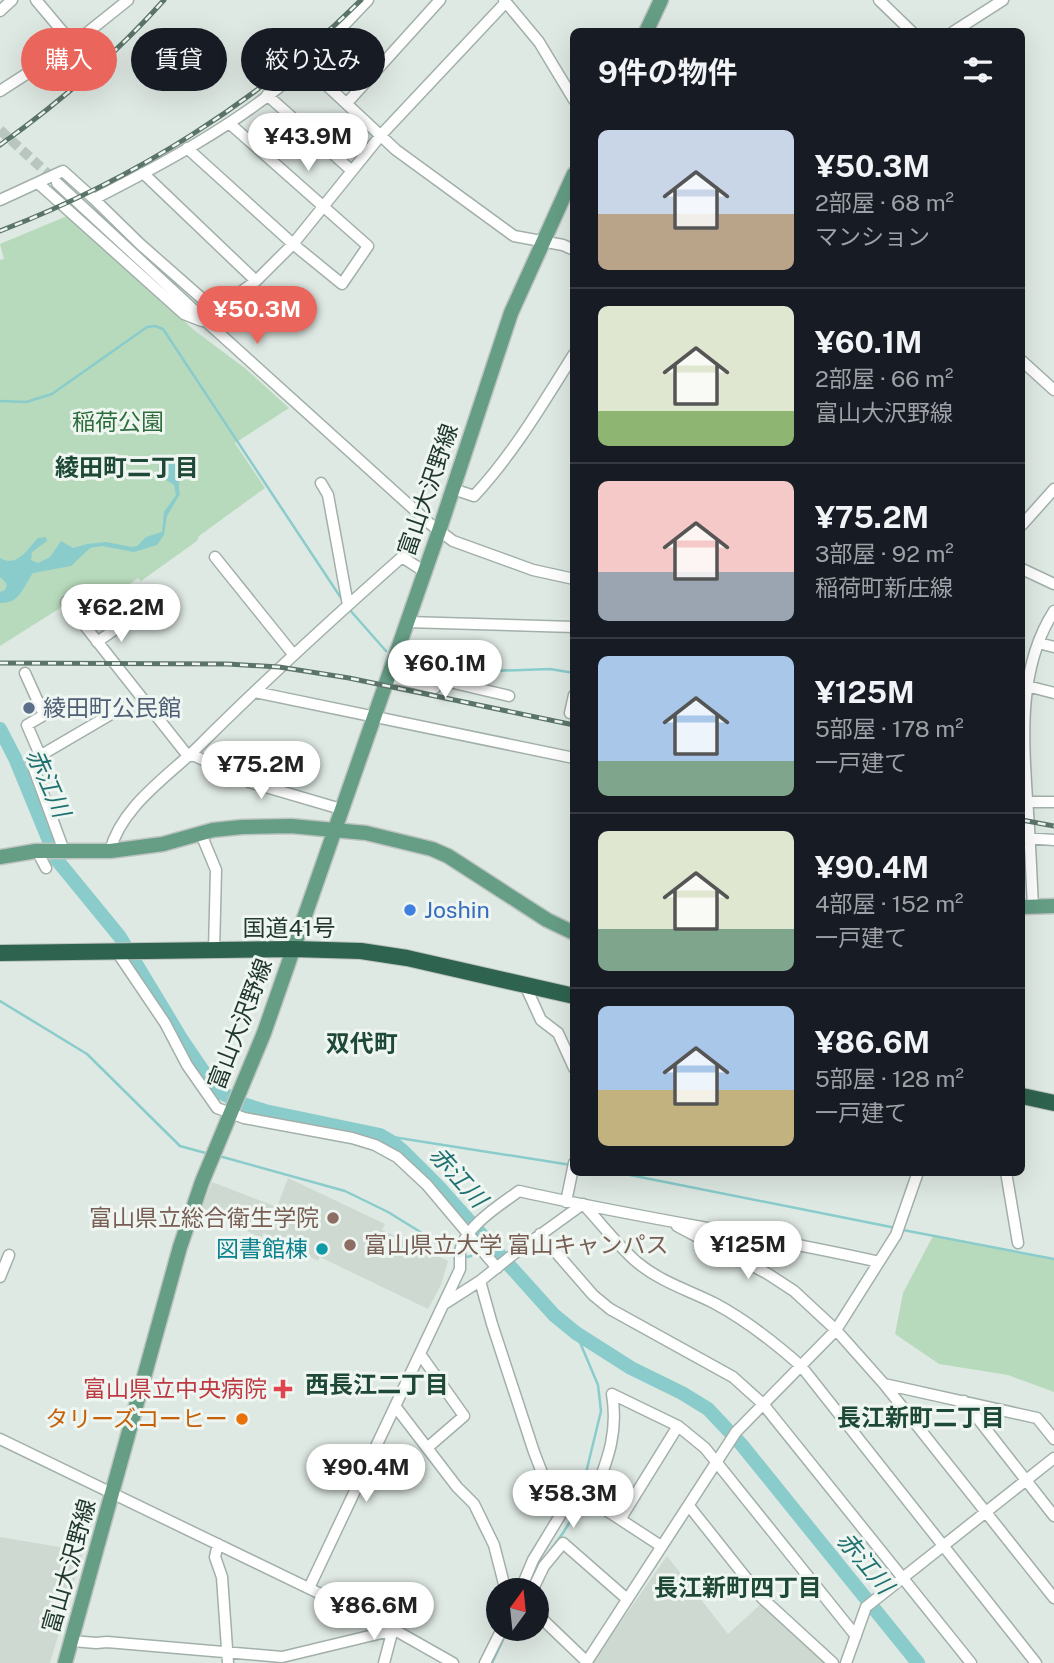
<!DOCTYPE html>
<html lang="ja">
<meta charset="utf-8">
<style>
:root{--surface:#171b24;--page:#20242c;--text:#f1f3f6;--muted:#9ea1a6;--line:#363941;--accent:#ea665c}
body{margin:0;font-family:"Public Sans","Noto Sans JP",sans-serif;background:var(--page);color:var(--text);height:100vh;display:flex;flex-direction:column;font-size:26px;white-space:nowrap}
*{box-sizing:border-box;margin:0}
p{font-size:23px;color:var(--muted)}
.icon{flex:none;width:38px;height:38px;fill:none;stroke:currentColor;stroke-width:2;stroke-linecap:round;stroke-linejoin:round}
.map{position:relative;flex:1;overflow:hidden}
.details{position:absolute;left:570px;top:28px;width:455px;height:1148px;display:flex;flex-direction:column;background:var(--surface);border-radius:10px;box-shadow:0 7px 28px #0002}
.details>*{flex:none}
.top-card{position:absolute;left:21px;top:28px;width:444px;height:63px;display:flex;gap:14px}
.needle{width:46px;rotate:15deg}
.fabs{position:absolute;left:486px;top:1578px;display:grid;gap:14px}
.fabs a{display:grid;place-items:center;width:63px;height:63px;border-radius:50%;background:var(--surface);box-shadow:0 7px 28px #0002;font-size:35px}
.price{position:absolute;translate:-50% -60px;padding:0 16px;border-radius:24px;background:#fff;color:#222;font-size:23px;line-height:46px;filter:drop-shadow(0 2px 4px #0008)}
.price::after{content:'';position:absolute;left:50%;top:42px;width:21px;height:16px;margin-left:-10px;background:inherit;clip-path:polygon(0 0,100% 0,50% 100%)}
.price.on{background:var(--accent);color:#fff}
ul{padding:0;list-style:none}
li{display:flex;align-items:center;gap:21px;height:175px;padding:0 28px}
li+li{border-top:2px solid var(--line)}
li span{display:grid;place-items:center;flex:none;width:196px;height:140px;border-radius:10px;color:#555}
li>.icon{margin-inline-start:auto}
span .icon{width:84px;height:84px;fill:#fffc;stroke-width:1}
li b{font-size:30px}
h2{display:flex;justify-content:space-between;align-items:center;height:84px;padding:0 28px;font-size:30px}
.pill{padding:0 24px;border-radius:32px;background:var(--surface);box-shadow:0 7px 28px #0002;font-size:24px;line-height:63px}
.pill.on{background:var(--accent);color:#fff}
.map>svg:first-child{display:block}
</style>
<div class="map">
<svg width="1054" height="1663" viewBox="0 0 1054 1663">
<rect width="100%" height="100%" fill="#dfe9e3"/>
<path fill="#cdd9d1" d="M288 1178 385 1224 382 1230 448 1261 441 1285 428 1309 320 1257 318 1261 264 1233 261 1238 202 1208 212 1182 277 1207Z
M0 1537 83 1551 50 1663H0Z
M667 1556 728 1634 762 1603 825 1663H592Z"/>
<path fill="#b8dabc" d="M67 216 71 217 194 330 246 369 289 408 235 443 265 488 199 536 197 541 141 581 138 578 101 605 85 587 65 605 0 646V260L4 259 0 244Z
M933 1236 1054 1260V1392L1008 1375 939 1364 895 1334 903 1293Z"/>
<path fill="#89cccb" d="M167 458C190 461 175 479 180 494L167 516 164 535 157 545 134 552 102 546 90 548 71 566 33 573C23 587 20 604 0 603V592L5 590 7 584 0 577V558C18 568 27 549 38 538L46 537 47 541 32 552 31 560 38 563 50 557 61 541 73 548 87 544 106 542 132 547 137 546 146 537 162 532 164 512 176 495 174 485C165 479 157 476 159 464Z"/>
<g fill="none" stroke-linecap="round" stroke-linejoin="round">
<path stroke="#89cccb" stroke-width="2.5" d="M0 401 26 402 52 394 147 327 155 326 163 329 343 601
M349 609 386 651
M403 667 442 662 489 671 550 669 574 673
M0 1001 87 1054 180 1146 209 1154
M380 1135 571 1165
M219 1156 345 1191 388 1212 456 1254
M615 1172 896 1228
M903 1230 1054 1259
M462 1258 471 1256 476 1250
M541 1563 563 1533 577 1510 601 1411 598 1385 576 1333
M492 1663 508 1629"/>
<path stroke="#89cccb" stroke-width="14" d="M0 729 15 758 57 860 120 937 182 1040 216 1090 243 1104 265 1111 380 1135 392 1142 403 1151 437 1185 554 1315 576 1333 631 1368 682 1393 708 1409 741 1444 918 1663"/>
<path stroke="#b9c6bf" stroke-width="10" stroke-dasharray="10 5" stroke-linecap="butt" d="M0 130 57 182"/>
<defs>
<path id="minor" d="M36 0 73 44
M504 0 539 42 574 100
M879 0 912 32
M0 11 12 0
M953 32 1003 0
M305 65 396 150 514 236 563 245 574 250
M0 91 73 44 128 0
M267 95 352 171
M347 103 440 0
M187 148 293 244 342 284 368 246 229 123
M143 173 256 281
M57 183 209 324 429 523 453 541 533 570 574 579
M39 184 184 314 202 321
M94 199 140 244 215 310 219 316 213 328
M0 200 63 171 94 199C163 164 233 126 292 77 319 53 343 26 368 0
M215 310 256 281 293 244 381 135 506 2
M1022 361 1054 390
M321 483 328 495 348 605
M453 489 474 496C514 453 543 403 574 354
M1022 525 1054 489
M215 557 293 654
M1022 569 1054 584
M66 602 188 756H195L249 782 341 809
M407 622 574 627
M97 642 127 621
M1038 643 1054 647
M25 673 44 715 27 725 40 755
M387 677 435 688 437 679 509 696
M1027 686 1054 693
M255 692 574 758
M574 695 570 713 574 714
M1028 802H1054
M201 834 216 870 214 951
M1025 838 1054 840
M37 851 46 868
M64 851 31 761 113 713
M110 851C121 807 167 777 198 747 264 681 332 619 402 557L425 572
M1033 906C1031 871 1030 835 1027 799 1023 736 1018 667 1054 611
M117 952 165 1023 187 1065 217 1108 244 1118 352 1138 375 1145 397 1157 427 1185 497 1268
M525 985 541 1020 558 1033 574 1068
M1006 1172 1018 1243
M566 1202 574 1163
M583 1204C601 1223 618 1246 638 1263 661 1282 688 1290 714 1303 746 1320 774 1342 801 1366L1036 1663
M677 1226 768 1274 794 1291 836 1330 884 1384 1054 1598
M540 1234 593 1295 610 1309 733 1377 763 1404 971 1663
M0 1277 9 1255
M444 1304 480 1281
M420 1354 464 1416 427 1448
M884 1384 1037 1418 1054 1439
M964 1401 1054 1516
M395 1406 457 1487 474 1504 494 1545 504 1584 508 1591
M0 1439 393 1629 453 1663
M689 1506 762 1598 833 1663
M621 1518 678 1426
M218 1544 215 1557 222 1577 228 1663
M661 1546 592 1501C606 1463 619 1435 612 1394L678 1426 705 1448 856 1636
M309 1588 460 1269C460 1263 460 1257 460 1252 464 1227 500 1205 519 1191 638 1218 760 1235 879 1262
M520 1591 533 1560 561 1514 551 1496 534 1452 492 1324 480 1281 515 1253 583 1204
M532 1591 544 1566 563 1543 627 1599
M537 1614 587 1662
M72 1641 96 1643 107 1642 282 1657 386 1632
M384 1663 393 1629
M485 1663 502 1629
M586 1663 736 1432 836 1330 896 1235 918 1172
M846 1663 866 1607 1054 1458"/>
<path id="major" d="M646 32 661 0
M0 857 36 851H110L163 844 213 830 242 827 291 826 366 833 432 849 448 856 547 920 574 933
M1022 907 1054 906
M65 1663 180 1247 202 1182 264 1033 286 970 439 531 511 313 574 174"/>
<path id="highway" d="M0 953 293 949 361 951 407 958 574 996
M1022 1096 1054 1103"/>
</defs>
<use href="#minor" stroke="#a2b0a9" stroke-width="13"/>
<use href="#major" stroke="#bcc3c0" stroke-width="17"/>
<use href="#highway" stroke="#bcc3c0" stroke-width="18"/>
<use href="#minor" stroke="#fff" stroke-width="10"/>
<use href="#major" stroke="#659d85" stroke-width="14"/>
<use href="#highway" stroke="#2e634f" stroke-width="16"/>
<defs>
<path id="rail" d="M0 145C60 102 115 55 164 0
M0 231C133 180 260 101 361 0
M0 663 228 664 279 667 349 678 574 725
M1022 820 1054 826"/>
</defs>
<use href="#rail" stroke="#5b7469" stroke-width="5"/>
<use href="#rail" stroke="#eff6f1" stroke-width="2.5" stroke-dasharray="8" stroke-linecap="butt"/>
</g>
<circle fill="#5c6f8a" stroke="#eff6f1" stroke-width="2.5" cx="29" cy="708" r="7"/>
<circle fill="#3f7fe0" stroke="#eff6f1" stroke-width="2.5" cx="410" cy="910" r="7"/>
<g fill="#8d6e63" stroke="#eff6f1" stroke-width="2.5">
<circle cx="333" cy="1218" r="7"/>
<circle cx="350" cy="1245" r="7"/>
</g>
<circle fill="#0f9aa8" stroke="#eff6f1" stroke-width="2.5" cx="322" cy="1249" r="7"/>
<path fill="#e0444e" stroke="#eff6f1" stroke-width="2.5" d="M279.5 1378.5h7v7h7v7h-7v7h-7v-7h-7v-7h7z"/>
<circle fill="#e8710a" stroke="#eff6f1" stroke-width="2.5" cx="242" cy="1419" r="7"/>
<g text-anchor="middle" stroke-width="6" stroke-linejoin="round" paint-order="stroke">
<g font-size="23" fill="#2d6d3b" stroke="#eff6f1">
<text x="118" y="430">稲荷公園</text>
</g>
<g font-size="23" fill="#21382e" stroke="#eff6f1">
<text transform="translate(428 490) rotate(-71)" y="8">富山大沢野線</text>
<text x="289" y="936">国道41号</text>
<text transform="translate(240 1024) rotate(-69)" y="8">富山大沢野線</text>
<text transform="translate(69 1566) rotate(-74)" y="8">富山大沢野線</text>
</g>
<g font-size="23" fill="#4e5e75" stroke="#eff6f1" text-anchor="start">
<text x="43" y="716">綾田町公民館</text>
</g>
<g font-size="23" fill="#366cbe" stroke="#eff6f1" text-anchor="start">
<text x="424" y="918">Joshin</text>
</g>
<g font-size="23" fill="#785e54" stroke="#eff6f1" text-anchor="end">
<text x="319" y="1226">富山県立総合衛生学院</text>
<text x="364" y="1253" text-anchor="start">富山県立大学 富山キャンパス</text>
</g>
<g font-size="23" fill="#0d838f" stroke="#eff6f1" text-anchor="end">
<text x="308" y="1257">図書館棟</text>
</g>
<g font-size="23" fill="#be3a42" stroke="#eff6f1" text-anchor="end">
<text x="267" y="1397">富山県立中央病院</text>
</g>
<g font-size="23" fill="#c56008" stroke="#eff6f1" text-anchor="end">
<text x="228" y="1427">タリーズコーヒー</text>
</g>
<g font-size="24" font-weight="bold" fill="#1e4937" stroke="#eff6f1">
<text x="127" y="476">綾田町二丁目</text>
<text x="362" y="1052">双代町</text>
<text x="377" y="1393">西長江二丁目</text>
<text x="921" y="1426">長江新町二丁目</text>
<text x="738" y="1596">長江新町四丁目</text>
</g>
<g font-size="24" font-style="italic" fill="#1f7070" stroke="#eff6f1">
<text transform="translate(48 783) rotate(66)" y="8">赤江川</text>
<text transform="translate(458 1177) rotate(48)" y="8">赤江川</text>
<text transform="translate(865 1563) rotate(50)" y="8">赤江川</text>
</g>
</g>
</svg>
<div class="fabs">
<a><svg class="needle" viewBox="-14 -14 28 28"><path d="M0-13l5 13h-10z" fill="#e53935"/><path d="M0 13l5-13h-10z" fill="#9ea1a6"/></svg></a>
</div>
<b class="price" style="left:308px;top:173px">¥43.9M</b>
<b class="price on" style="left:257px;top:346px">¥50.3M</b>
<b class="price" style="left:121px;top:644px">¥62.2M</b>
<b class="price" style="left:445px;top:700px">¥60.1M</b>
<b class="price" style="left:261px;top:801px">¥75.2M</b>
<b class="price" style="left:748px;top:1281px">¥125M</b>
<b class="price" style="left:366px;top:1504px">¥90.4M</b>
<b class="price" style="left:573px;top:1530px">¥58.3M</b>
<b class="price" style="left:374px;top:1642px">¥86.6M</b>
<div class="top-card">
<a class="pill on">購入</a>
<a class="pill">賃貸</a>
<a class="pill">絞り込み</a>
</div>
<section class="details">
<h2>9件の物件<svg class="icon" aria-label="filters" viewBox="0 0 24 24"><path d="M4 7h16M4 17h16"/><circle cx="9" cy="7" r="2"/><circle cx="15" cy="17" r="2"/></svg></h2>
<ul>
<li><span style="background:linear-gradient(#c9d6e8 60%,#b9a48a 0)"><svg class="icon" aria-label="home" viewBox="0 0 24 24"><path d="M3 11l9-7 9 7M6 9v11h12V9"/></svg></span><div><b>¥50.3M</b><p>2部屋 · 68 m²</p><p>マンション</p></div></li>
<li><span style="background:linear-gradient(#dfe7d0 75%,#8fb573 0)"><svg class="icon" aria-label="home" viewBox="0 0 24 24"><path d="M3 11l9-7 9 7M6 9v11h12V9"/></svg></span><div><b>¥60.1M</b><p>2部屋 · 66 m²</p><p>富山大沢野線</p></div></li>
<li><span style="background:linear-gradient(#f6c9c9 65%,#9aa5b1 0)"><svg class="icon" aria-label="home" viewBox="0 0 24 24"><path d="M3 11l9-7 9 7M6 9v11h12V9"/></svg></span><div><b>¥75.2M</b><p>3部屋 · 92 m²</p><p>稲荷町新庄線</p></div></li>
<li><span style="background:linear-gradient(#a9c7e8 75%,#7fa58c 0)"><svg class="icon" aria-label="home" viewBox="0 0 24 24"><path d="M3 11l9-7 9 7M6 9v11h12V9"/></svg></span><div><b>¥125M</b><p>5部屋 · 178 m²</p><p>一戸建て</p></div></li>
<li><span style="background:linear-gradient(#dfe7d0 70%,#7fa58c 0)"><svg class="icon" aria-label="home" viewBox="0 0 24 24"><path d="M3 11l9-7 9 7M6 9v11h12V9"/></svg></span><div><b>¥90.4M</b><p>4部屋 · 152 m²</p><p>一戸建て</p></div></li>
<li><span style="background:linear-gradient(#a9c7e8 60%,#c2b280 0)"><svg class="icon" aria-label="home" viewBox="0 0 24 24"><path d="M3 11l9-7 9 7M6 9v11h12V9"/></svg></span><div><b>¥86.6M</b><p>5部屋 · 128 m²</p><p>一戸建て</p></div></li>
</ul>
</section>
</div>
